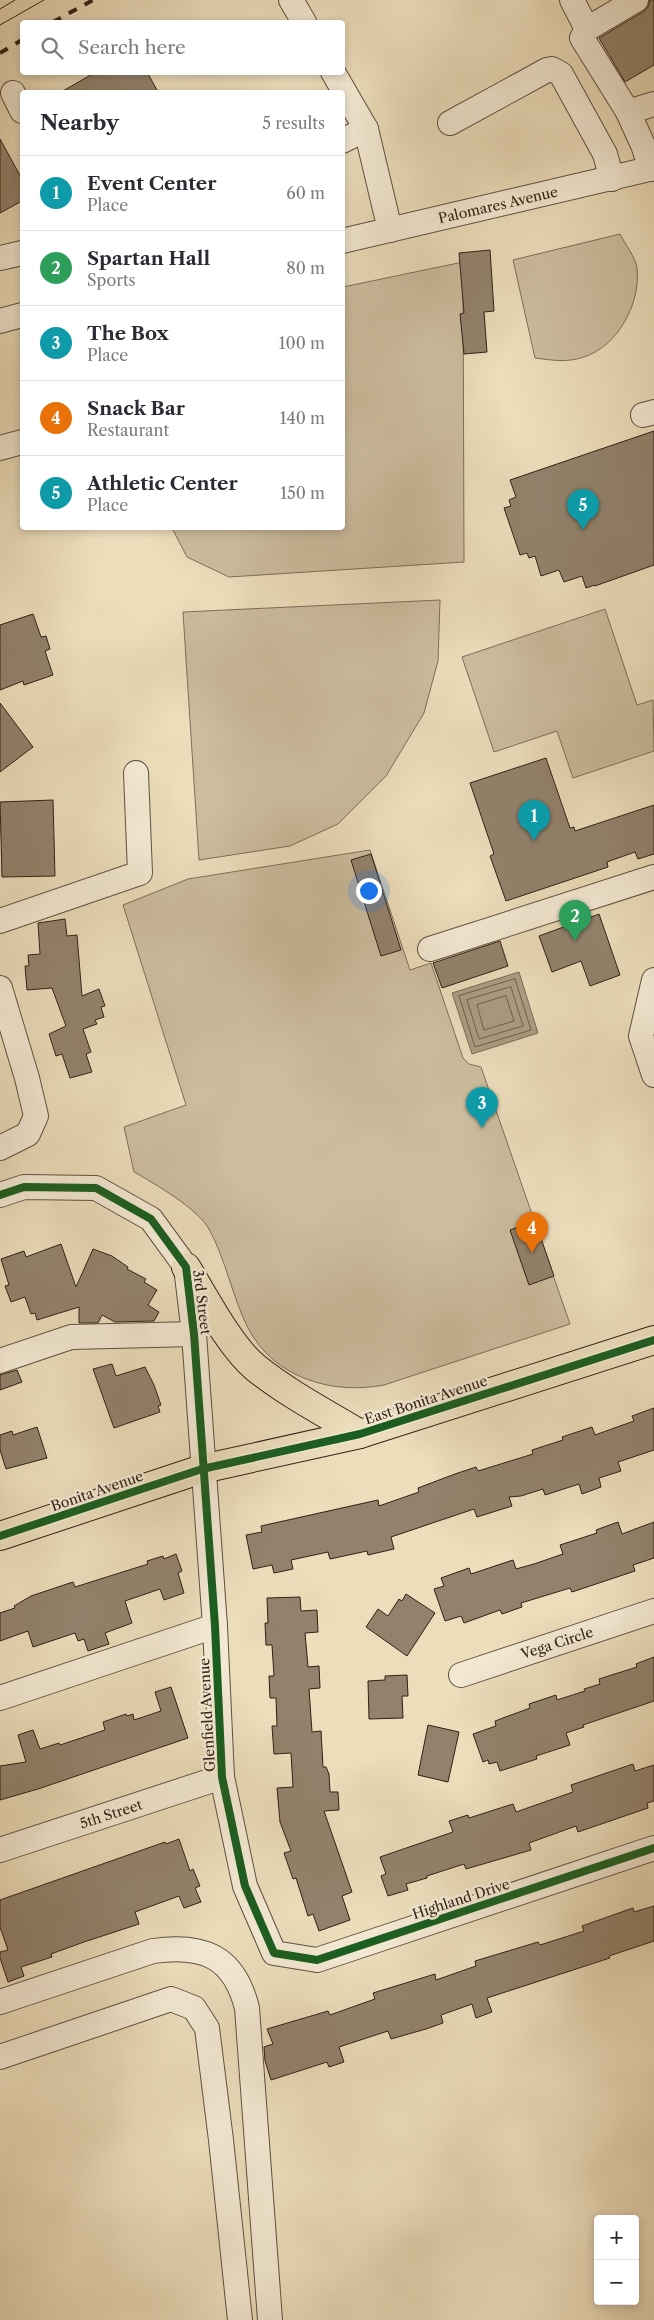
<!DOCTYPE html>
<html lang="en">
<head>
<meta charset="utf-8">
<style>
	:root { --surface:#fff; --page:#f2f2f3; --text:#2b2b33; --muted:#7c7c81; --line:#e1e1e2; --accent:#8f2418 }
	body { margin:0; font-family:"Libre Caslon Text",serif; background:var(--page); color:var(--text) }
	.controls { position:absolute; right:15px; bottom:15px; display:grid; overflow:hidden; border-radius:5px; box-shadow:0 2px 8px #0003 }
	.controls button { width:45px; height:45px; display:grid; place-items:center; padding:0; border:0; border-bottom:1px solid var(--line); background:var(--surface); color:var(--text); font:25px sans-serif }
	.you { position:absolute; left:368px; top:890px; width:18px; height:18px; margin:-12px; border:4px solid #fff; border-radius:50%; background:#1a73e8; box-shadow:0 0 0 8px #1a73e833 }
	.badge { display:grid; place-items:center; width:32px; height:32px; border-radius:50%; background:var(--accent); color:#fff; font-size:16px; font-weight:700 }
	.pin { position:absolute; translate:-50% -41px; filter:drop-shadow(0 1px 2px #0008) }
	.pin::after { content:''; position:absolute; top:26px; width:18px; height:15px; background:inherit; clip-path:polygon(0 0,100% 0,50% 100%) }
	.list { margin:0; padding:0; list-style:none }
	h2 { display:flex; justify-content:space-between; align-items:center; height:65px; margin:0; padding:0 20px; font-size:21px }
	h2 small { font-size:16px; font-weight:400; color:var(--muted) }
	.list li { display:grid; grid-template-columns:32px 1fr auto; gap:15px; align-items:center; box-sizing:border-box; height:75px; padding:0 20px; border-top:1px solid var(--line) }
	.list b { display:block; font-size:19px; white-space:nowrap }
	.list p { margin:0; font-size:16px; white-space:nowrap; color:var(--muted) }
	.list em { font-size:16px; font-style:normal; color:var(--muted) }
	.icon { flex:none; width:28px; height:28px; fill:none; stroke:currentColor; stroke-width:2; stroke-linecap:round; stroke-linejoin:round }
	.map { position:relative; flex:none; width:654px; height:2320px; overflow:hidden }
	.search { position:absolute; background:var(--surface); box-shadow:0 2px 8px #0003; left:20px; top:20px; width:325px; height:55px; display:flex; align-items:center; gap:12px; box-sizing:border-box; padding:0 18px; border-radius:5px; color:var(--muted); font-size:19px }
	.panel { position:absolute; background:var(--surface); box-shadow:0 2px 8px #0003; left:20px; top:90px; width:325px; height:440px; border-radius:5px }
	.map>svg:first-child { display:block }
</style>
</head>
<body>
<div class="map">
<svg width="654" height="2320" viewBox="0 0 654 2320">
	<rect width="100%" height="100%" fill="#ecddbb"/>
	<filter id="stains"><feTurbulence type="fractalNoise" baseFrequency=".004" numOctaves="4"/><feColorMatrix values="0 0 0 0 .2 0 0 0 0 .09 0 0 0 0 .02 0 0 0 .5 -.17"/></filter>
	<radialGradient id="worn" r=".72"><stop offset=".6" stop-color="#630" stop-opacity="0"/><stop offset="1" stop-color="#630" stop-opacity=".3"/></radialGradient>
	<g fill="#ccbd9f" stroke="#7e6e5a">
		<path d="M620 234C625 244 636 258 637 268 641 303 618 346 584 357 567 363 551 360 535 358L513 260Z"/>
		<polygon points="463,262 464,562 229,577 187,557 172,528 342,528 343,287"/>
		<polygon points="440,600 438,661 424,713 386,776 338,824 290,846 199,860 183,612"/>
		<polygon points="605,609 637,705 653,700 654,751 573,778 557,731 494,752 462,657"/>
		<path d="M370 850 410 970 431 963 463 1058 469 1064 481 1067 570 1324 384 1385C332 1395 274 1378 248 1328 232 1296 226 1260 209 1229 197 1208 155 1184 134 1172L124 1127 186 1105 123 905 188 879Z"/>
	</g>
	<polygon fill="#ac9d83" stroke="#7b6b57" points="519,972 538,1033 472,1054 452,993"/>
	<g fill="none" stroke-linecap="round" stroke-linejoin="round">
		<g stroke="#6e5e4c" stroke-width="1">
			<polygon points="515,979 531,1030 475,1047 459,996"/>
			<polygon points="511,987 523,1026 479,1039 467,1000"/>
			<polygon points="506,996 514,1021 484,1030 477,1005"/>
		</g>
	</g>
	<g fill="#92826c" stroke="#312016">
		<polygon points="650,0 654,0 654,65 625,82 599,38 643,12 648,7"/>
		<polygon points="96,72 147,72 158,92 61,92"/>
		<polygon points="0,139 22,179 22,201 0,213"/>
		<polygon points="490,250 494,311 484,312 487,352 464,354 460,314 464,313 459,253"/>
		<polygon points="654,431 654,565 595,586 595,585 586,588 582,576 564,582 559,570 541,576 535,556 529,558 527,553 520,555 504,508 511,506 509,500 516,497 510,480"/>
		<polygon points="33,614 41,637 46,636 50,649 45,651 53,675 24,685 23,681 0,690 0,625"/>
		<polygon points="0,703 33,747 0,772"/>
		<polygon points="546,758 570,828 574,827 575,831 654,805 654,854 638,859 635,852 607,862 608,867 506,901 490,856 494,854 470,783"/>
		<polygon points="53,800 55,876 2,877 0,802"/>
		<polygon points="371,854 401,950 381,956 351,860"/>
		<polygon points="599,914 620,975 590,986 581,961 552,972 539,936"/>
		<polygon points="65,919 67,936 77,935 82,996 99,989 105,1006 101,1007 104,1017 95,1020 97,1024 83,1029 91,1052 86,1054 92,1072 70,1078 62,1054 56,1056 49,1034 66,1026 52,988 27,990 25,966 29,966 28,955 40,954 38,923"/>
		<polygon points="500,941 508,966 442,988 433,963"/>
		<polygon points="535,1221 554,1276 529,1285 510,1230"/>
		<polygon points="61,1244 76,1287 93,1249 112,1256 128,1267 127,1269 146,1279 144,1282 157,1290 148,1305 159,1312 154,1321 115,1322 102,1315 98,1323 79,1323 79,1307 37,1320 35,1313 31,1314 25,1297 11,1302 5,1286 9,1285 1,1259 24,1251 26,1257"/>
		<polygon points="112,1364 116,1376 145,1367 154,1385 161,1405 158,1406 160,1412 114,1428 93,1369"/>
		<polygon points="17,1370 22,1382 0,1390 0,1375"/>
		<polygon points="654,1408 654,1450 618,1462 621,1471 599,1478 601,1487 582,1494 579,1484 545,1495 543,1489 521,1496 509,1497 512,1506 477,1517 474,1509 391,1537 394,1549 368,1555 367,1551 330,1559 328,1552 291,1560 293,1569 274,1573 272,1565 253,1569 246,1535 262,1532 261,1526 378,1500 379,1506 419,1492 418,1488 455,1474 476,1467 478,1471 533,1454 532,1450 563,1440 562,1437 592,1427 595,1435 634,1421 632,1416"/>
		<polygon points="37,1427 47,1458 6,1469 0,1450 0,1435 12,1431 13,1435"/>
		<polygon points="618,1522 622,1534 654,1522 654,1558 633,1565 635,1571 572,1592 570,1588 521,1603 522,1607 502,1614 500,1610 464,1623 461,1616 445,1621 434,1589 444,1586 441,1578 469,1568 471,1574 513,1560 516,1569 534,1564 563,1554 560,1545 597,1533 596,1530"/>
		<polygon points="176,1554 182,1571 178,1573 184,1593 164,1600 160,1589 125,1601 132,1623 105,1633 109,1644 88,1651 84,1639 78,1641 75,1633 33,1647 28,1631 0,1641 0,1613 15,1608 14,1606 31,1596 73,1582 75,1587 148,1564 147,1561 163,1556 164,1559"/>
		<polygon points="406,1594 435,1613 407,1656 366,1627 378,1609 388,1616 399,1599 402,1601"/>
		<polygon points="300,1597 301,1611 317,1610 318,1632 305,1633 308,1667 319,1666 320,1688 309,1689 312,1732 321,1731 323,1767 326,1767 329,1774 330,1792 338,1792 339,1810 324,1811 352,1892 342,1896 350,1920 319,1931 313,1914 308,1916 296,1878 293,1879 284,1853 291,1851 280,1822 277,1788 293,1787 291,1753 274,1754 272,1726 277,1726 276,1698 270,1698 269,1676 274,1676 272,1645 266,1645 265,1623 268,1623 267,1598"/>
		<polygon points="654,1657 654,1701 583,1725 584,1727 566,1733 570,1745 536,1756 537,1759 500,1771 497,1762 489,1764 488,1760 483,1762 473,1734 496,1726 495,1721 530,1708 529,1704 556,1695 557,1700 585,1691 584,1689 600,1684 599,1679 637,1667 636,1664"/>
		<polygon points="407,1675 408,1696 402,1696 403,1718 369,1719 368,1681 385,1680 385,1676"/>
		<polygon points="171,1687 188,1738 38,1789 0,1800 0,1766 26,1762 18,1735 33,1730 40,1749 59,1743 60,1745 105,1730 103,1722 126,1714 127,1716 133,1714 134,1720 161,1711 155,1692"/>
		<polygon points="428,1725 459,1732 448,1782 418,1775"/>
		<polygon points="633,1764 635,1771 654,1765 654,1801 647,1803 648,1808 578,1832 576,1826 529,1843 531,1850 466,1869 464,1864 427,1876 427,1878 406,1884 408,1890 388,1896 381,1876 386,1874 380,1857 453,1832 449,1821 468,1815 469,1818 513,1804 516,1812 573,1792 571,1785"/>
		<polygon points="179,1839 190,1871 193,1869 200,1886 195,1888 201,1902 184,1908 179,1896 135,1912 139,1924 84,1942 51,1954 52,1957 21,1967 24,1976 8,1982 0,1958 0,1952 8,1950 0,1927 0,1900 165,1842 166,1844"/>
		<polygon points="654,1906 654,1941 609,1956 610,1958 487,1998 492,2012 476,2018 472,2004 441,2015 443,2023 426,2029 391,2039 388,2031 339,2047 344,2062 329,2067 327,2062 271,2080 265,2061 264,2047 273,2044 267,2029 328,2011 330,2015 375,1999 373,1993 435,1974 436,1980 476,1966 475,1961 538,1942 540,1945 584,1931 582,1926 613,1915 633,1908 634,1912"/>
	</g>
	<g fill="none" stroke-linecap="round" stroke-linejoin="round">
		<defs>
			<g id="minor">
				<polyline points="291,0 304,22"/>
				<polyline points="572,0 587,29 636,0"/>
				<polyline points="587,29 582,38 628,112 654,104"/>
				<polyline points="333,72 366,129 390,230"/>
				<polyline points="13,93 22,111"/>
				<polyline points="628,112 643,145 651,169"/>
				<polyline points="450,123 547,70 552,69 561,74 605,154 612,179"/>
				<polyline points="342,141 366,129"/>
				<polyline points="342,241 654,168"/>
				<polyline points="0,258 22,253"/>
				<polyline points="0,321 22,315"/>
				<polyline points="643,415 654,412"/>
				<polyline points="0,448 22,442"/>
				<polyline points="0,921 140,873 136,773"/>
				<polyline points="430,949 654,877"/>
				<polyline points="654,980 641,1036 654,1075"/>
				<polyline points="0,988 27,1078 36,1116 28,1134 0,1148"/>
				<polyline points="0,1195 24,1187 96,1188 151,1219 186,1267 194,1334 215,1626 222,1777 245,1886 274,1953 317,1960 654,1848"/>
				<polyline points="0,1361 71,1337 194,1334"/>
				<polyline points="461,1675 654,1611"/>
				<polyline points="0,1698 215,1626"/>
				<polyline points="0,1850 222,1777"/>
				<path d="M0 2002 153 1951C203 1944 234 1956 247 2008L270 2320"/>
				<polyline points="0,2057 171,1999 194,2008 207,2028 221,2140 240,2320"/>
			</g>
			<g id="major">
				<path d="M186 1267C204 1296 230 1347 256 1368 287 1393 325 1413 360 1434"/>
				<polyline points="0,1536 202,1469 360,1434 654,1340"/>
			</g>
		</defs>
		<use href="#minor" stroke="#604f3f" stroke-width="26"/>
		<use href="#major" stroke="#312016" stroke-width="30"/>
		<use href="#minor" stroke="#f3e9d3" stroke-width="24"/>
		<use href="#major" stroke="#ecddbb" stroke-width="28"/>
		<g stroke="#312016" stroke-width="1">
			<polyline points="0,9 15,0"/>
			<polyline points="0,25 44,0"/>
		</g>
		<g stroke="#312016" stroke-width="4" stroke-dasharray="9 9" stroke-linecap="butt">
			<polyline points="53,22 93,0"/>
			<polyline points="0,53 22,40"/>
		</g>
		<defs>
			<g id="cycleway">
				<polyline points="0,1195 24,1187 96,1188 151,1219 186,1267 194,1334 215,1626 222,1777 245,1886 274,1953 317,1960 654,1848"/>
				<polyline points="0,1536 202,1469 360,1434 654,1340"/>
			</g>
		</defs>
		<use href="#cycleway" stroke="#f3e9d3" stroke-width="11"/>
		<use href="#cycleway" stroke="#1b5e20" stroke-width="8"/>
	</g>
	<g text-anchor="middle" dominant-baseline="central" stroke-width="5" stroke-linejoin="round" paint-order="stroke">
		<g font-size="14" fill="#312016" stroke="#f3e9d3">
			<text transform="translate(498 205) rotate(-13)">Palomares Avenue</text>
			<text transform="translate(202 1302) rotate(83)">3rd Street</text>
			<text transform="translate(426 1400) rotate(-18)">East Bonita Avenue</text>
			<text transform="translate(97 1491) rotate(-19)">Bonita Avenue</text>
			<text transform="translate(557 1643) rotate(-18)">Vega Circle</text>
			<text transform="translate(207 1715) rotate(-93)">Glenfield Avenue</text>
			<text transform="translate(111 1814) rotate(-18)">5th Street</text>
			<text transform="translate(461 1899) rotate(-18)">Highland Drive</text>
		</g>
	</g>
	<rect width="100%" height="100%" filter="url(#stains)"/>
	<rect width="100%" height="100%" fill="url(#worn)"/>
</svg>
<div class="controls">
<button>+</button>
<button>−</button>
</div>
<div class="you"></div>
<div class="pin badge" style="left:534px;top:841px;background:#0f9aa8">1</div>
<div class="pin badge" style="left:575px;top:941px;background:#2e9e5b">2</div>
<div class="pin badge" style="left:482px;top:1128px;background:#0f9aa8">3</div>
<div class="pin badge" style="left:532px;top:1253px;background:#e8710a">4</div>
<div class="pin badge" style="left:583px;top:530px;background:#0f9aa8">5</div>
<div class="search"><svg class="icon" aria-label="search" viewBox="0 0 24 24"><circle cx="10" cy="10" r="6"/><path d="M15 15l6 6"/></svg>Search here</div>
<section class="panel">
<h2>Nearby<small>5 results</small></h2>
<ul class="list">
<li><span class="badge" style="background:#0f9aa8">1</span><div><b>Event Center</b><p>Place</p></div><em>60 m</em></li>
<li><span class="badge" style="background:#2e9e5b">2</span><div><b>Spartan Hall</b><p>Sports</p></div><em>80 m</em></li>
<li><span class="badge" style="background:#0f9aa8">3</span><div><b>The Box</b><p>Place</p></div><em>100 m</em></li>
<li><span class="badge" style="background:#e8710a">4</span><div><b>Snack Bar</b><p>Restaurant</p></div><em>140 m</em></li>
<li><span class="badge" style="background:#0f9aa8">5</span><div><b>Athletic Center</b><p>Place</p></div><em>150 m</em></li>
</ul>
</section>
</div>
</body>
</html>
